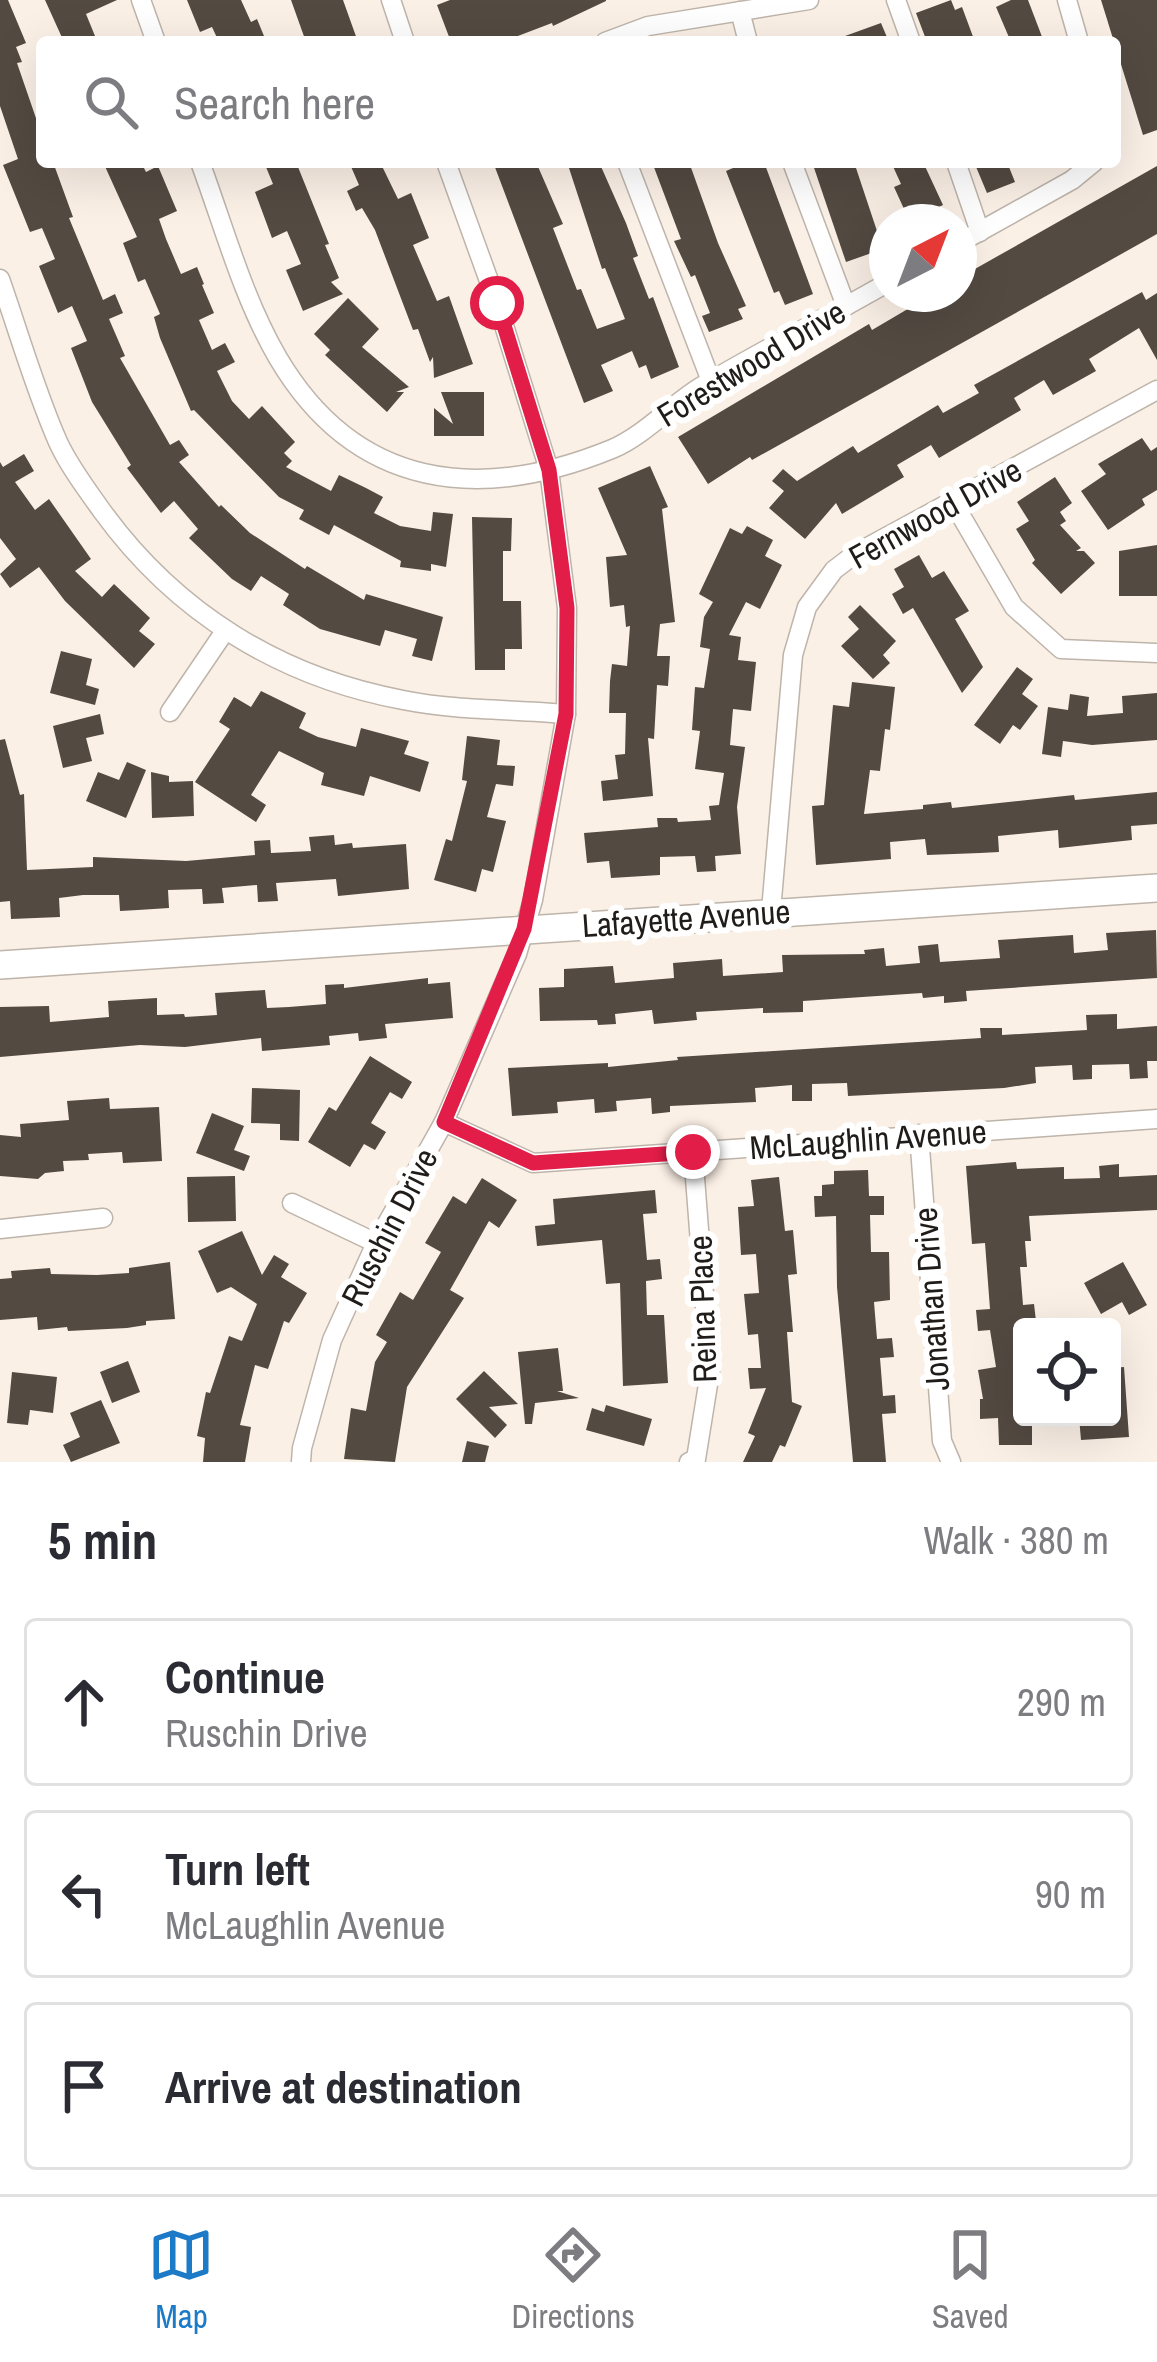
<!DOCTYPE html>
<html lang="en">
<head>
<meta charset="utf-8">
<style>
	:root { --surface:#fff; --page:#f2f2f3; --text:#2b2b33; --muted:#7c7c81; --line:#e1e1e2; --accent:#1c7ac7 }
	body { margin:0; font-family:"Archivo Narrow",sans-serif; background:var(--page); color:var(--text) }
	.controls { position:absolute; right:36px; bottom:36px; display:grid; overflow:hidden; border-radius:12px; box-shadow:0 12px 48px #0002 }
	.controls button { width:108px; height:108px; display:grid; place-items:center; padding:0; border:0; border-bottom:3px solid var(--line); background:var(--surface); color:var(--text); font:60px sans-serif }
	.compass { position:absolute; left:869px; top:204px; width:108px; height:108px; border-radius:50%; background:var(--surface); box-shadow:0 12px 48px #0002; rotate:42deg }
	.stop { position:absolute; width:36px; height:36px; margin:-27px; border:9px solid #e11d48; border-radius:50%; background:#fff }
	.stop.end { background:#e11d48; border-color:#fff; box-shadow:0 3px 12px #0008 }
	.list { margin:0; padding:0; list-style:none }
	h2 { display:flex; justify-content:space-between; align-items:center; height:156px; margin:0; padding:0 48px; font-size:51px }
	h2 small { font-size:39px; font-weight:400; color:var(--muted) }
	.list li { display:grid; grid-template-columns:78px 1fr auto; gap:36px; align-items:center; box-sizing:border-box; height:168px; margin:0 24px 24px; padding:0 24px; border:3px solid var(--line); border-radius:12px }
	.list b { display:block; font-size:45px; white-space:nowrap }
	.list p { margin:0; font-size:39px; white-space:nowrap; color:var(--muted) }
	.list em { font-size:39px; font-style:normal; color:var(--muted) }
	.icon { flex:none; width:66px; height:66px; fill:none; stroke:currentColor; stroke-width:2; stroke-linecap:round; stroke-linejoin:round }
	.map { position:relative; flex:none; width:1157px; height:1462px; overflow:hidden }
	.search { position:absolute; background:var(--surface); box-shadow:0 12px 48px #0002; left:36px; right:36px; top:36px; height:132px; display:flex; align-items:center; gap:30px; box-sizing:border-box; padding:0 42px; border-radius:12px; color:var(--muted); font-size:45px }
	.sheet { height:732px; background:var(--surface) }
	nav { display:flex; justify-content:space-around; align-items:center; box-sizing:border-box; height:168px; border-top:3px solid var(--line); background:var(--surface); font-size:33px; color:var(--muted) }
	nav a { display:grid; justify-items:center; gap:6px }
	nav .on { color:var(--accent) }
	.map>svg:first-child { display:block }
</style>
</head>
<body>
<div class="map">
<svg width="1157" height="1462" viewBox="0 0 1157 1462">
	<rect width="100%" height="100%" fill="#fbf0e6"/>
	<g fill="#534a42">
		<polygon points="0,0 8,0 26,43 16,47 22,62 17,63 38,124 42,122 42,162 53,162 73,217 69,218 103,300 115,294 123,313 109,319 125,356 120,358 170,445 179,440 189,455 179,462 219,507 221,505 250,533 305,569 307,566 364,600 366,594 443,617 432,661 412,656 417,639 385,630 380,646 320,629 283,605 289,594 261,576 251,591 232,579 189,538 198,529 174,501 161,513 127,468 131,465 92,402 71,348 87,341 72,306 58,313 39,266 55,259 42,228 30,232 3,165 18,159 0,106"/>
		<polygon points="45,0 117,0 86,14 95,36 82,42 64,42"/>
		<polygon points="187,0 241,0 251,22 257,19 264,36 249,42 219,42 212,27 200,32"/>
		<polygon points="291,0 343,0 358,42 306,42"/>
		<polygon points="450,0 606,0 606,1 553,26 552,23 502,42 451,42 437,5"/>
		<polygon points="951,0 955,10 962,7 975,42 927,42 916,13"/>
		<polygon points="1011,0 1028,0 1044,42 1011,42 996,7"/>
		<polygon points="1101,0 1157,0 1157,130 1143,135"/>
		<polygon points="881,23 889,42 834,42 834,40"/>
		<polygon points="103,162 141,162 146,172 158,166 177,211 159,219 166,239 181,274 197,267 204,284 202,285 214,313 199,320 212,350 225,343 235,362 217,371 232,401 249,419 262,406 295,442 284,453 292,461 286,467 331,491 339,475 366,488 383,497 374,513 400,526 431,531 433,512 453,514 446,567 431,564 431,571 400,567 401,561 334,525 329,535 299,519 304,510 279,497 194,410 191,411 160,338 154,317 160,314 145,279 138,282 123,243 137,237"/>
		<polygon points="279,162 296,162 329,244 325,245 339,278 331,282 343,294 303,311 286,270 301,264 287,231 272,238 255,192 273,184 266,167"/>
		<polygon points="349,162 380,162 398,199 411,193 429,238 413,245 437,301 449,296 473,364 434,378 433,357 430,362 418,329 413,330 375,230 362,208 356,211 347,191 359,185"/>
		<polygon points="493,162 536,162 563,224 553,228 577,290 581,289 597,329 625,319 605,268 602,269 567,162 599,162 626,223 638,256 633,258 649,299 653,297 679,367 651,379 646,365 639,368 632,351 601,365 613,391 584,403"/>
		<polygon points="652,162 689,162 718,243 746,306 738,309 743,319 709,332 702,316 710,313 695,275 691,277 674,241 681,239"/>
		<polygon points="731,162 764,162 813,294 785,305 779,291 774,293 726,171 733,168"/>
		<polygon points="812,162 854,162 883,249 846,262"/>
		<polygon points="891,162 923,162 943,205 915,218 910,206 904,209 894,187 901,184"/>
		<polygon points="974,162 1007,162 1015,182 987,193"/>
		<polygon points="1157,166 1157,234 1100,266 752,460 750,457 708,484 678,437 869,324 872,330 918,303 915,299 924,294 959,294 959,278"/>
		<polygon points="1142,292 1146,300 1157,293 1157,360 1139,328 1089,359 1096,371 1053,395 1044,380 1014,398 1021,410 939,458 931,445 897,465 904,477 842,514 836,503 805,539 769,508 784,491 772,481 783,469 797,481 853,446 858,453 938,405 943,413 979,393 974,385"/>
		<polygon points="348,298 379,329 362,347 409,387 396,392 404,392 387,412 325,355 330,350 314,334"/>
		<polygon points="441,392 484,392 484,436 434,436 434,408 453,424"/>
		<polygon points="1142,438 1151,451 1157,447 1157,490 1142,499 1145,505 1108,530 1081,491 1106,474 1098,464"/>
		<polygon points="24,454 34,471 15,482 35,510 49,499 91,559 75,571 102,597 114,584 150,618 139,631 155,644 134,668 65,601 39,567 10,588 0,574 16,559 0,538 0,462 3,467"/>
		<polygon points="650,466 668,507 662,509 675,622 660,624 657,656 670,656 668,686 657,685 654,739 648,738 653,796 603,801 601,781 618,779 615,755 625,754 626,713 609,713 610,681 612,664 627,666 630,626 626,627 624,605 610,607 606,557 627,555 598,488"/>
		<polygon points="1055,477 1072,503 1060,512 1066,521 1060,525 1081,548 1076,551 1084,551 1095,563 1061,594 1032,563 1035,560 1016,529 1029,521 1017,502"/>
		<polygon points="472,517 512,518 511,551 503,551 503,601 521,601 522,649 505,649 505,670 475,670"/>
		<polygon points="747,526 773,540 765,556 782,565 760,609 746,602 729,635 741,637 738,660 756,662 751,711 733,709 730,745 745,747 737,807 741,854 715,856 716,871 697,872 695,856 660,857 660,875 611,878 609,861 587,863 584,833 658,827 657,818 677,818 678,822 711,820 709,806 719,805 724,773 695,769 700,731 692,730 695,687 704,688 710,649 700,647 704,617 713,602 699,594 730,528 742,534"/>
		<polygon points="1157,545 1157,596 1119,596 1119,551"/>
		<polygon points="919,555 932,578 944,571 969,611 955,619 983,667 962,693 913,608 903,614 892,594 904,587 894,569"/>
		<polygon points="860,605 896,641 883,655 890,663 873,679 841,646 859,629 848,617"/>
		<polygon points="61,651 92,659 86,685 99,689 95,705 50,693"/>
		<polygon points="1017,667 1033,679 1022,694 1038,706 1020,730 1013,725 1000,744 974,725"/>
		<polygon points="852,682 895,687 890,730 885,729 880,771 870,770 864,814 923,809 923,805 951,802 952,808 1074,795 1075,800 1157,792 1157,824 1131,826 1132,840 1059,848 1058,830 998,836 999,852 980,853 927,855 925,839 890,842 891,859 816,865 812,806 824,805 833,705 849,707"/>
		<polygon points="261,691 306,713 299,728 318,737 356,747 361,728 409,741 404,754 429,762 420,792 370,776 364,796 321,785 324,773 279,751 251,795 266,805 256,822 195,782 230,729 219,722 234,697 251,707"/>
		<polygon points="1157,693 1157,740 1092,745 1063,741 1061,757 1042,754 1048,707 1068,710 1070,694 1089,697 1087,716 1123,713 1122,696"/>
		<polygon points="100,714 104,734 86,738 92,761 63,768 53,726"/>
		<polygon points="467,736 500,740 497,765 515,766 513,786 496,784 487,817 506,821 493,872 482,869 476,892 434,880 446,839 452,841 467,781 462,780"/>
		<polygon points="5,739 20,795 24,794 27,870 93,867 93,857 186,861 255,855 254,841 270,840 271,853 311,851 309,837 334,835 335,845 352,843 353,848 406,844 409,889 338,896 336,879 276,883 278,901 258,902 257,885 222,888 224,903 203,904 202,889 168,890 169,908 138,910 120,911 119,895 83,895 59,898 60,917 11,919 10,901 0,902 0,740"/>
		<polygon points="127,762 146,770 126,818 86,801 98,772 119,780"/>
		<polygon points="151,772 169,776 169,782 193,781 194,816 152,818"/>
		<polygon points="1156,930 1157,978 966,991 967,1001 944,1003 944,996 923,998 922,993 803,1001 803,1012 763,1013 763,1008 696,1012 697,1020 654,1024 652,1010 615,1014 616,1024 598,1025 597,1020 540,1021 539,988 564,987 564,969 613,966 615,983 674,978 673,963 722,959 723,976 783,972 782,955 865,954 864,950 884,948 886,966 920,963 918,946 938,944 940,962 1000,958 998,940 1073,935 1074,953 1108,950 1106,933"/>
		<polygon points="428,978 428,984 450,982 453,1018 385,1024 387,1038 359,1041 358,1033 329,1036 330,1045 262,1051 261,1038 185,1047 140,1045 0,1057 0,1007 49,1006 50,1022 109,1017 108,1001 157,998 157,1015 184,1014 185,1017 217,1015 215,993 265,990 267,1008 289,1007 326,1004 325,985 344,984 344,988"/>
		<polygon points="1117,1014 1117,1029 1157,1026 1157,1061 1147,1061 1148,1078 1130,1079 1129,1064 1092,1065 1092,1079 1073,1080 1072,1065 1035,1067 1036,1083 1004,1088 848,1096 847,1083 812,1084 812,1101 792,1101 792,1085 755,1088 756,1102 670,1106 670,1112 652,1114 651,1098 616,1101 617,1111 595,1113 594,1099 557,1102 558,1113 512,1116 508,1068 608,1063 608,1067 678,1060 677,1057 981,1038 980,1028 1002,1028 1002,1035 1087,1030 1086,1015"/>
		<polygon points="370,1056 412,1082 402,1099 390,1092 371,1123 386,1132 375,1150 364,1144 350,1167 308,1142 329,1107 336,1111"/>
		<polygon points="252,1088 300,1090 299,1141 280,1140 280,1124 251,1123"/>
		<polygon points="109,1098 110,1109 159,1107 162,1161 123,1163 122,1152 88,1154 89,1160 63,1161 64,1171 45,1173 38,1179 0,1176 0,1135 21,1137 20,1124 69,1120 67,1101"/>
		<polygon points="212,1113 244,1126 234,1150 250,1156 244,1171 196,1153"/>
		<polygon points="1016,1162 1017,1169 1064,1167 1064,1179 1100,1178 1099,1166 1119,1164 1119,1177 1157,1175 1157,1210 1029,1216 1031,1241 1025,1241 1027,1267 1020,1267 1023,1305 1034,1304 1036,1321 1022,1322 1022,1417 1032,1417 1032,1445 999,1445 998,1418 980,1419 980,1399 983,1399 978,1370 996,1367 990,1330 978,1331 976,1310 990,1309 985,1243 972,1244 966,1166"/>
		<polygon points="868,1170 869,1196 884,1196 884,1215 870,1215 871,1252 889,1252 890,1300 874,1302 877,1339 892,1338 894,1357 880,1358 883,1396 895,1395 896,1413 882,1414 886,1462 853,1462 837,1287 836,1216 815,1217 814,1196 822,1196 822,1185 834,1184 834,1171"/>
		<polygon points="235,1176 236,1221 188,1222 187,1177"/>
		<polygon points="779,1177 785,1231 793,1230 797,1274 788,1275 793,1332 787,1332 792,1402 802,1406 785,1447 780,1445 772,1462 743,1462 755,1436 748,1433 766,1388 750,1389 748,1368 761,1368 758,1334 748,1335 744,1294 759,1293 756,1254 741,1255 738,1207 754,1206 751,1180"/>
		<polygon points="482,1178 517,1200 499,1228 489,1221 450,1290 464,1298 407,1387 395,1462 344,1459 351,1408 366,1411 375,1362 387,1342 376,1335 400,1292 413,1300 441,1252 425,1243 453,1196 466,1204"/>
		<polygon points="655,1190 657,1213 643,1214 647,1260 660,1259 662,1279 646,1281 647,1315 664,1315 668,1383 623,1386 620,1283 606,1284 602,1240 537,1246 535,1226 555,1224 553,1199"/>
		<polygon points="242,1231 262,1275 274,1255 289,1264 281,1277 307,1293 289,1323 284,1321 268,1369 255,1365 240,1425 251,1427 245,1462 203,1462 205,1438 197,1436 206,1392 210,1393 229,1336 242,1341 257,1304 231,1287 217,1293 198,1251"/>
		<polygon points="170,1262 175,1319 146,1321 146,1325 127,1328 68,1331 67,1327 38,1330 37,1317 0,1320 0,1279 12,1278 11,1271 50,1268 51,1274 97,1275 129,1273 129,1268"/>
		<polygon points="1123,1262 1147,1305 1129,1315 1122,1302 1101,1314 1084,1283"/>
		<polygon points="558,1348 563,1391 557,1391 579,1398 535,1403 532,1424 525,1424 518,1352"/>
		<polygon points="128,1361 140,1392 112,1403 100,1372"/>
		<polygon points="1124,1367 1129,1437 1081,1440 1079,1417 1112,1417 1112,1368"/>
		<polygon points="484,1371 518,1404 489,1407 507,1425 495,1438 456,1399"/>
		<polygon points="12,1372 57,1377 53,1413 30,1410 28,1425 7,1423"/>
		<polygon points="101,1400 120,1443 71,1462 63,1445 80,1437 70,1413"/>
		<polygon points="606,1405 652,1419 644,1446 586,1430 592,1408 604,1412"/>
		<polygon points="467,1441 489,1446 485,1462 462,1462"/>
	</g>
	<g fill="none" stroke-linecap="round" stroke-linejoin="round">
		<defs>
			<g id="street">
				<polyline points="141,0 156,42"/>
				<polyline points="391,0 405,42"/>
				<polyline points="896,0 911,42"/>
				<polyline points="1067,0 1079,42"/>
				<polyline points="740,11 748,42"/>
				<polyline points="605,42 648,26 809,0"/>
				<path d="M200 162C224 227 243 298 278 358 356 490 480 503 612 449 645 435 672 404 702 386 763 350 826 318 887 283"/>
				<polyline points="627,162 711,381"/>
				<polyline points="792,162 846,306"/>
				<polyline points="956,162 980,232"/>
				<polyline points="959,243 1072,180 1094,162"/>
				<path d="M0 279C19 333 35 390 58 442 69 466 87 490 102 511 176 613 280 677 403 700 458 711 511 709 566 714"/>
				<polyline points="953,502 1014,607 1061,649 1157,653"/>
				<polyline points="170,712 225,631"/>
				<polyline points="771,911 793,655 807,607 834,570 855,554 1157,390"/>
				<polyline points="444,1122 533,1163 1157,1119"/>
				<polyline points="919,1134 942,1441 951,1462"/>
				<polyline points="292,1203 376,1243"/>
				<polyline points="0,1229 103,1218"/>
				<polyline points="301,1462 302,1448 332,1340 376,1243 444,1122 517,954 533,900 566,714 567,608 549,470 497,303 446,162"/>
				<polyline points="689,1462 696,1459 710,1372 693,1152"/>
			</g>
			<polyline id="secondary" points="0,965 1157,888"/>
		</defs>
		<use href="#street" stroke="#beb4aa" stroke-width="21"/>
		<use href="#secondary" stroke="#beb4aa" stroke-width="30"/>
		<use href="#street" stroke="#fff" stroke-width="18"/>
		<use href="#secondary" stroke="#fff" stroke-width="27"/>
	</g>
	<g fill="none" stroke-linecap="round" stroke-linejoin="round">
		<polyline stroke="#e11d48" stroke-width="15" points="497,303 549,470 567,608 566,714 524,929 444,1122 533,1163 693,1152"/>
	</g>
	<g text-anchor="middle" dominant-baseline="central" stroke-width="12" stroke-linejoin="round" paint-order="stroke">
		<g font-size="33" fill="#201c19" stroke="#fff">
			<text transform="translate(751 363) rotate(-31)">Forestwood Drive</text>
			<text transform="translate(935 513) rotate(-29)">Fernwood Drive</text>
			<text transform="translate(686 918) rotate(-4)">Lafayette Avenue</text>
			<text transform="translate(868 1139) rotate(-4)">McLaughlin Avenue</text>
			<text transform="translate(389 1227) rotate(-63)">Ruschin Drive</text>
			<text transform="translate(931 1299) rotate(-94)">Jonathan Drive</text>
			<text transform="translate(702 1309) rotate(-92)">Reina Place</text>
		</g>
	</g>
</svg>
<div class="controls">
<button><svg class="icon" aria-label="locate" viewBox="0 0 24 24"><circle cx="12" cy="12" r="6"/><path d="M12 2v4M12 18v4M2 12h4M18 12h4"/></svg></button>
</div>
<svg class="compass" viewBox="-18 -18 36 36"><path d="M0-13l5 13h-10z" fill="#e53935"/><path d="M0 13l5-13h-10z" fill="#7c7c81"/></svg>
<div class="stop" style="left:497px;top:303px"></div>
<div class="stop end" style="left:693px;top:1152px"></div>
<div class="search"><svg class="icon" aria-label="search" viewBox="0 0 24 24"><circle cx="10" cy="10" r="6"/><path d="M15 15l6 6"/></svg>Search here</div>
</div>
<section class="sheet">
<h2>5 min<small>Walk · 380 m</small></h2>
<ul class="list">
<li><svg class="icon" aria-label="ahead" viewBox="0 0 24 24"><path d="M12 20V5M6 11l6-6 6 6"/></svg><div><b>Continue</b><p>Ruschin Drive</p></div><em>290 m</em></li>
<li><svg class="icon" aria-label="left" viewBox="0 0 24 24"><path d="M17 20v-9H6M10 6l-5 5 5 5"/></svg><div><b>Turn left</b><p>McLaughlin Avenue</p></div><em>90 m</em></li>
<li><svg class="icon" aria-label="arrive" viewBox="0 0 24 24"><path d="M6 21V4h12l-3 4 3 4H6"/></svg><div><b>Arrive at destination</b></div></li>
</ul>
</section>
<nav>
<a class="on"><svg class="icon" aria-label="map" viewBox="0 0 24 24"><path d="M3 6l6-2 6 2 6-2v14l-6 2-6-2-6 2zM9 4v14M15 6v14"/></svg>Map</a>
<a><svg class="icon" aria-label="directions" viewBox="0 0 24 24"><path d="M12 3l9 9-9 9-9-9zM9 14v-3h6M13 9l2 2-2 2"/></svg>Directions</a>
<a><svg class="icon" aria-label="saved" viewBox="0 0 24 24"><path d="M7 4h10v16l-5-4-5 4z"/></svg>Saved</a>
</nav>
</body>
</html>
